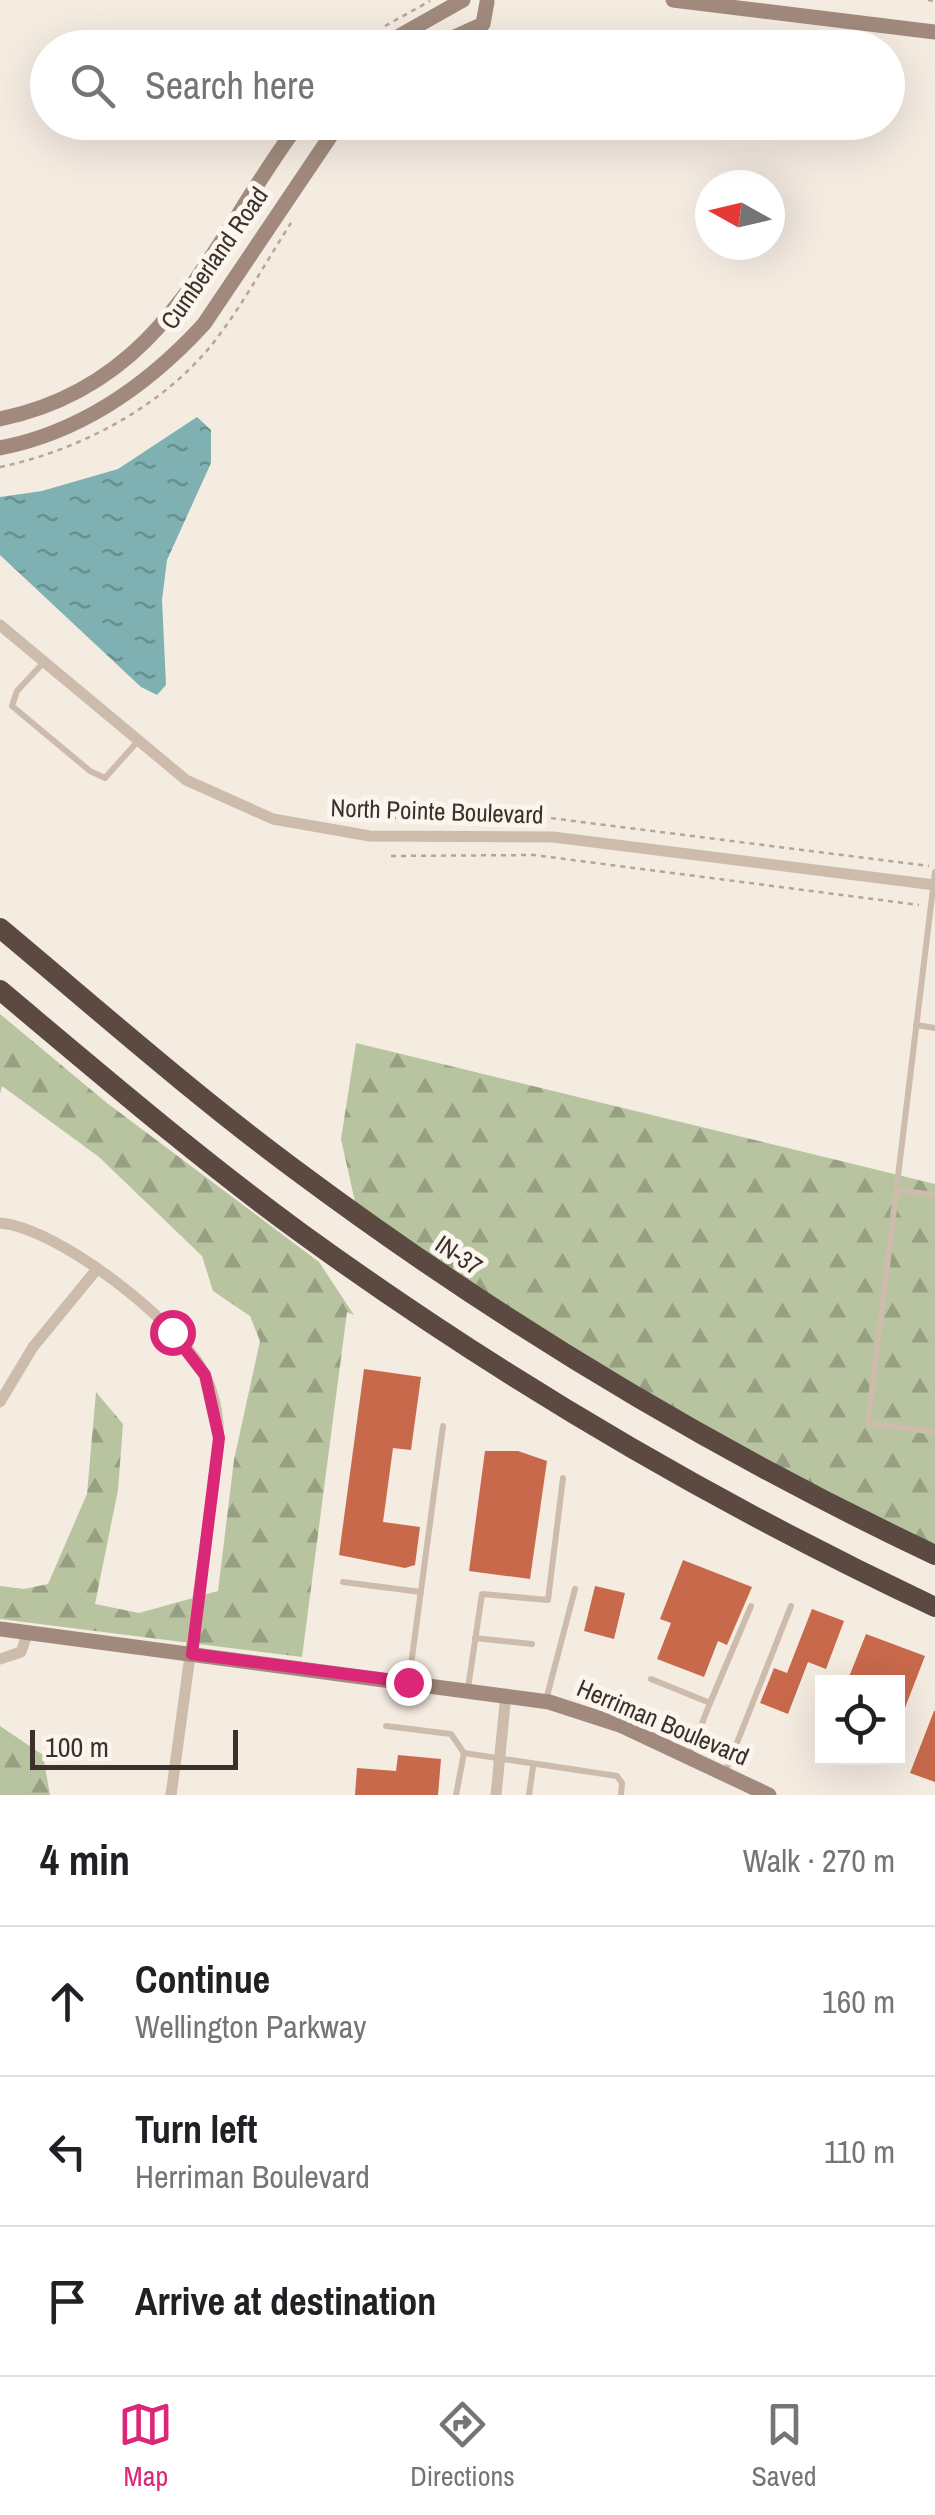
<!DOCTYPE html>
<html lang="en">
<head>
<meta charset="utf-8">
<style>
	:root { --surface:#fff; --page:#f2f2f2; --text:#202124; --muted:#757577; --line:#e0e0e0; --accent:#db2777 }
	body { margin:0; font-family:"Archivo Narrow",sans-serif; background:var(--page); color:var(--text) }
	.controls { position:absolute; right:30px; bottom:30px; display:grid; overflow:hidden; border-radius:0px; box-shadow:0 10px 40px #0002 }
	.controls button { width:90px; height:90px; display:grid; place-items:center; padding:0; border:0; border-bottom:2px solid var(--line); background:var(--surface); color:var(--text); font:50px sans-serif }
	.compass { position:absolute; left:695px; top:170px; width:90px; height:90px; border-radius:50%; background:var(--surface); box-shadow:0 10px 40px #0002; rotate:278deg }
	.scale { position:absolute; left:30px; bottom:25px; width:208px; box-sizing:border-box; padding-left:10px; border:5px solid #3b302b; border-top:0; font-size:28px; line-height:35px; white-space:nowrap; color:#3b302b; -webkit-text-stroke:8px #fbf5ee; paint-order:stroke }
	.stop { position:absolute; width:30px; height:30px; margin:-22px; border:8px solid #db2777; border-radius:50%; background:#fff }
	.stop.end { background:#db2777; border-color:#fff; box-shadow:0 2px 10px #0008 }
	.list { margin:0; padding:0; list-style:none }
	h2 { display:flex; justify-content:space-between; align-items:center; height:130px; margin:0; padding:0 40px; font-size:42px }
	h2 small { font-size:32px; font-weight:400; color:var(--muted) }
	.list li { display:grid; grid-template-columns:65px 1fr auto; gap:30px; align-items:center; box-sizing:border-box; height:150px; padding:0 40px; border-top:2px solid var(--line) }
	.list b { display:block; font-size:38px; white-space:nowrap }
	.list p { margin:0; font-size:32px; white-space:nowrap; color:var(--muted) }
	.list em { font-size:32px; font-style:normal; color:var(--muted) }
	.icon { flex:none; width:55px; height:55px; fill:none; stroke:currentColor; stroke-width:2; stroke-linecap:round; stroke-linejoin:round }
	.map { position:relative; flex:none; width:935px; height:1795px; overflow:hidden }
	.search { position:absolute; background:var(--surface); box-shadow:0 10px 40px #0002; left:30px; right:30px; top:30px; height:110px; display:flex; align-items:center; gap:25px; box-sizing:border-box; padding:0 35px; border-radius:55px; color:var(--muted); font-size:38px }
	.sheet { height:580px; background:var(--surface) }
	nav { display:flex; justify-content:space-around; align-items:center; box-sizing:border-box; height:140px; border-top:2px solid var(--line); background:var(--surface); font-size:28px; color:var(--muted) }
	nav a { display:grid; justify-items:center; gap:5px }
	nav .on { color:var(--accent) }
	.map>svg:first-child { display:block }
</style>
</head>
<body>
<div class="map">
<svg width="935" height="1795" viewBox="0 0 935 1795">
	<defs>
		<pattern id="forest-firs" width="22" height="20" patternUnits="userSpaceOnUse" patternTransform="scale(2.5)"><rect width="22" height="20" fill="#b8c4a0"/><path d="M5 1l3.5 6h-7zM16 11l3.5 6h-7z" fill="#97a083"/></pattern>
		<pattern id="water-ripples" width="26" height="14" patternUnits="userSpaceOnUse" patternTransform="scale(2.5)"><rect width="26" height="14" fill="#7fb0b2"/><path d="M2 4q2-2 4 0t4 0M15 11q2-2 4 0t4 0" fill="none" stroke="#699091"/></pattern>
	</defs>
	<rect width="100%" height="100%" fill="#f4ebe1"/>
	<g fill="url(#forest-firs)">
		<polygon points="0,1014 107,1103 319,1262 354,1315 347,1312 302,1657 0,1619 0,1586 24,1589 48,1584 87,1494 96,1392 123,1424 118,1490 95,1604 139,1613 218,1591 234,1460 260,1341 250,1316 213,1291 202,1256 99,1157 2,1086 0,1094"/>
		<polygon points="356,1043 935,1184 935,1547 707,1437 358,1215 341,1139"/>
		<polygon points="0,1726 43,1755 50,1795 0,1795"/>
	</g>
	<polygon fill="url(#water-ripples)" points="197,417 211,430 211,463 167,560 162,600 166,685 157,695 141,687 0,555 0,497 42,491 118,469"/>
	<g fill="#c8694b">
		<polygon points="364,1369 421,1377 411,1450 393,1448 383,1522 420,1527 415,1565 405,1568 339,1555"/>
		<polygon points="485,1451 518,1451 547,1461 530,1579 469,1571"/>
		<polygon points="683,1560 752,1587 727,1645 718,1641 704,1677 657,1659 671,1623 660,1619"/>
		<polygon points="595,1586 625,1593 614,1639 584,1631"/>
		<polygon points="812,1609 844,1621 826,1669 808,1662 788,1714 760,1703 774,1668 787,1673"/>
		<polygon points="866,1634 925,1656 898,1726 898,1682 847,1682"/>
		<polygon points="934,1711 935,1711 935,1782 910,1773"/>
		<polygon points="398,1755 441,1759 438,1795 355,1795 357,1768 396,1771"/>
	</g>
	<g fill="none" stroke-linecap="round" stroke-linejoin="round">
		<g stroke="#b9a596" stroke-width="2.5" stroke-dasharray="5 5" stroke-linecap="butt">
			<polyline points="928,0 935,1"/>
			<polyline points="385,26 430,1"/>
			<polyline points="356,48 366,40"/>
			<polyline points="472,48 514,33"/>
			<polyline points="351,134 362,122"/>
			<path d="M0 467C82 450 170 403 220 334 246 299 267 260 291 223"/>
			<polyline points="391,818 550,818 929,866"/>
			<polyline points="391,856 534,855 919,905"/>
		</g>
		<g stroke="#cdbbac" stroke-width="6">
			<polyline points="44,662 17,691 12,706 90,771 105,778 138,741"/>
			<polyline points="935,872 868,1423 935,1432"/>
			<polyline points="916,1025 935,1028"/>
			<polyline points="897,1190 935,1195"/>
			<polyline points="343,1582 421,1592"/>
			<polyline points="475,1638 532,1644"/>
			<polyline points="651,1679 710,1703 689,1756"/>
			<polyline points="409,1680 443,1426"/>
			<polyline points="468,1688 482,1594 548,1600 563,1478"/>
			<polyline points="546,1700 575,1589"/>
			<polyline points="710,1703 751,1606"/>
			<polyline points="386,1726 451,1734 464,1753 617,1776 622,1783 621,1795"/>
			<polyline points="725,1773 791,1606"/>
			<polyline points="456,1795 464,1753"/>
			<polyline points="529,1795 533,1767"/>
		</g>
		<g stroke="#cdbbac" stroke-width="11">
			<polyline points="0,625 186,780 273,819 370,836 553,837 935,885"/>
			<path d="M0 1223C58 1228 174 1319 202 1369 216 1394 220 1423 218 1451L171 1795"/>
			<polyline points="0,1402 33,1347 97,1269"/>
			<polyline points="0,1659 21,1652 28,1632"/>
			<polyline points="496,1795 506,1694"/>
		</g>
		<g stroke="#a18a7d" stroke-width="15">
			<polyline points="673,0 935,32"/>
			<polyline points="378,48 463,0"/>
			<polyline points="430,48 483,24 487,2"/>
			<path d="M0 419C168 384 209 243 300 122"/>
			<path d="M0 448C82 432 149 384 204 324L340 122"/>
			<polyline points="0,1629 549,1702 620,1725 769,1795"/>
		</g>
		<g stroke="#5c4a42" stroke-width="20">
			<path d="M0 928C97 1009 192 1093 293 1168 494 1318 709 1448 935 1555"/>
			<path d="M0 990C99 1073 197 1157 301 1233 501 1378 712 1502 935 1607"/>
		</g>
	</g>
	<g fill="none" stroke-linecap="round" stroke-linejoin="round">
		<polyline stroke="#db2777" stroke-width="12" points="172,1332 205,1375 219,1438 192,1654 408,1682"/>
	</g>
	<g text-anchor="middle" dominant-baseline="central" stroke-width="10" stroke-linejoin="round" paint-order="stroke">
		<g font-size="25" fill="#3b302b" stroke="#fbf5ee">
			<text transform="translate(214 258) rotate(-55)">Cumberland Road</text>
			<text transform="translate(437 811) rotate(2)">North Pointe Boulevard</text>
			<text transform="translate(459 1255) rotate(34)">IN-37</text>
			<text transform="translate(663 1722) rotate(23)">Herriman Boulevard</text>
		</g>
	</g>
</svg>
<div class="controls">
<button><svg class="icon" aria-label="locate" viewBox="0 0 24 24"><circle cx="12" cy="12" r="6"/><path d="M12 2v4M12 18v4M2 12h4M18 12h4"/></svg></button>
</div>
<svg class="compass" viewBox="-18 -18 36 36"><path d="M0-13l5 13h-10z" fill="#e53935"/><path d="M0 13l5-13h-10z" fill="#757577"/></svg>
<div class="scale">100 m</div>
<div class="stop" style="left:172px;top:1332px"></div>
<div class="stop end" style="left:408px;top:1682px"></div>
<div class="search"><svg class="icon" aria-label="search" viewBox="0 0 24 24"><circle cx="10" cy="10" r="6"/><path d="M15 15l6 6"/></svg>Search here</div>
</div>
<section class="sheet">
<h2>4 min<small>Walk · 270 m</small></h2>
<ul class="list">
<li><svg class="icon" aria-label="ahead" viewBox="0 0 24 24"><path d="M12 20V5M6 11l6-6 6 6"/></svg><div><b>Continue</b><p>Wellington Parkway</p></div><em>160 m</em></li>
<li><svg class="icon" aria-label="left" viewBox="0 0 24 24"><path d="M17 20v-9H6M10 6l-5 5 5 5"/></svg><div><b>Turn left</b><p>Herriman Boulevard</p></div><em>110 m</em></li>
<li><svg class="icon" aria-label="arrive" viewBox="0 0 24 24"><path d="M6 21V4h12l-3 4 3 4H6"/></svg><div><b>Arrive at destination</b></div></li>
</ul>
</section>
<nav>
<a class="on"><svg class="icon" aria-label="map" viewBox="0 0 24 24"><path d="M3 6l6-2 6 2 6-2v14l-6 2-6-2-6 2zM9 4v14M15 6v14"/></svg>Map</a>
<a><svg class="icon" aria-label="directions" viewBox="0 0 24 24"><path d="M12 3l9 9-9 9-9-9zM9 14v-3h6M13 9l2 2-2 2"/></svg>Directions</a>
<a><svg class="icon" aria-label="saved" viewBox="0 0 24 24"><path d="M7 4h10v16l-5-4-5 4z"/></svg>Saved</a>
</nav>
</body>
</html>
